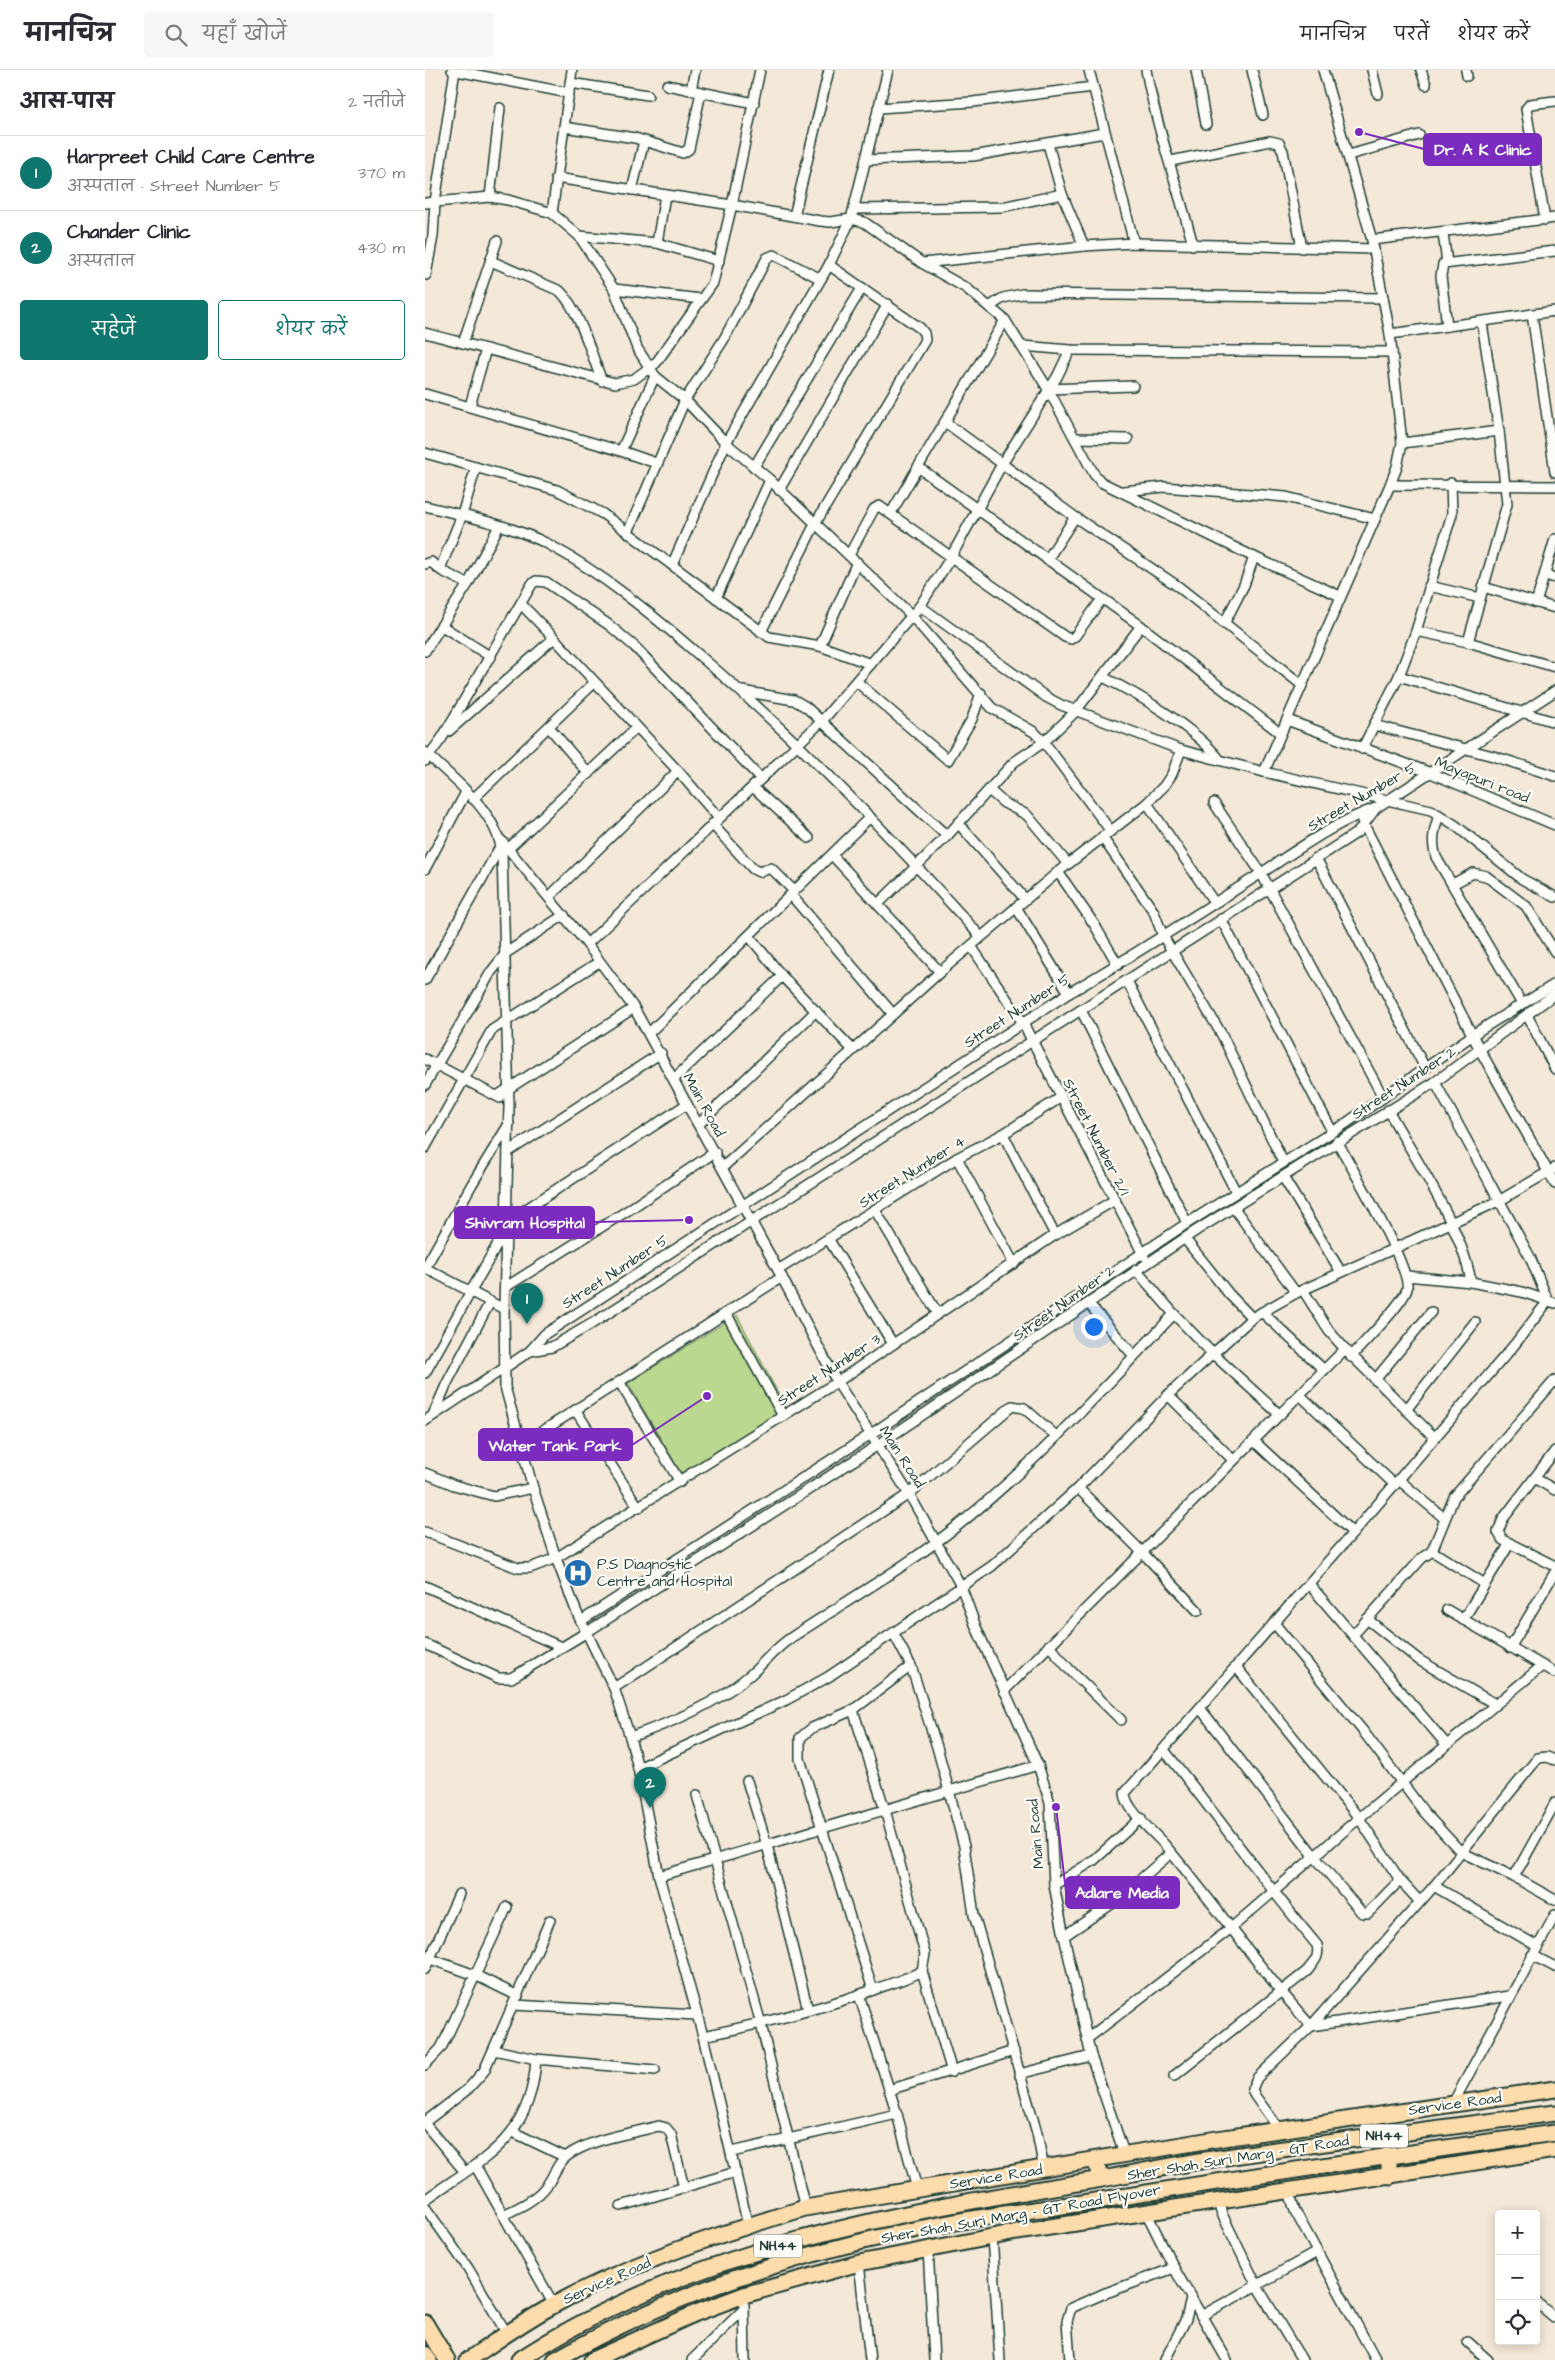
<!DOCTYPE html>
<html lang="hi">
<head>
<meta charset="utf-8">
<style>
	:root { --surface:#fff; --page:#f7f7f7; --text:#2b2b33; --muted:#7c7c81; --line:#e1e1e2; --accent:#0f766e }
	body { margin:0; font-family:"Architects Daughter","Playpen Sans Deva",sans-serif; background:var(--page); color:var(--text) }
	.controls { position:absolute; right:15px; bottom:15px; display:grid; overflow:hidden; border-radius:5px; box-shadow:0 2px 12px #0003 }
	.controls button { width:45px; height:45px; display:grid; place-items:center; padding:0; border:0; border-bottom:1px solid var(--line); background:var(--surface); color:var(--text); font:25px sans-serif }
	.you { position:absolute; left:668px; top:1256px; width:18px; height:18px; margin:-12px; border:4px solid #fff; border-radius:50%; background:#1a73e8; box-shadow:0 0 0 8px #1a73e833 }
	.badge { display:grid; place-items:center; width:32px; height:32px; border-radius:50%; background:var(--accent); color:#fff; font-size:16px; font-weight:700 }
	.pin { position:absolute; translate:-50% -41px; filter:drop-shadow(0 1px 2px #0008) }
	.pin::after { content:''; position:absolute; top:26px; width:18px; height:15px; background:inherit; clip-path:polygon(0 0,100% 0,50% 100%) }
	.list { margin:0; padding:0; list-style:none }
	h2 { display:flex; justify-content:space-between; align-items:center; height:65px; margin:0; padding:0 20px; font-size:21px }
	h2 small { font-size:16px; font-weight:400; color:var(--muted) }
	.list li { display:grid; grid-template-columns:32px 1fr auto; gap:15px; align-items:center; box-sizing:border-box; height:75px; padding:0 20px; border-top:1px solid var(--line) }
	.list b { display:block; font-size:19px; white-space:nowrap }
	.list p { margin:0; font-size:16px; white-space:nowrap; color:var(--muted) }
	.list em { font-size:16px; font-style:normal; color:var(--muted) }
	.actions { display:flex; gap:10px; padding:15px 20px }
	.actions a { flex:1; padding:11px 0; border:1px solid var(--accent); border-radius:5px; text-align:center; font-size:18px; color:var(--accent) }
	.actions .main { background:var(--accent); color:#fff }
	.icon { flex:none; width:28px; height:28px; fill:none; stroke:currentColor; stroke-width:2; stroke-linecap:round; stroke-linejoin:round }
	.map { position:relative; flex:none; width:1130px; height:2290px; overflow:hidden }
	header { display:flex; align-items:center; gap:30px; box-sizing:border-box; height:70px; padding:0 25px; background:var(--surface); border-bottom:1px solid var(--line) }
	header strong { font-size:24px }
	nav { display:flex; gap:28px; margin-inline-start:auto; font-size:18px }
	.search { width:350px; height:45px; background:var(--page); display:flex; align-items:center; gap:12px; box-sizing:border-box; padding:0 18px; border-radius:5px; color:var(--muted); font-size:19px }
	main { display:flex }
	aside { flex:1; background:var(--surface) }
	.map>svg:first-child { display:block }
</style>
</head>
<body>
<header>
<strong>मानचित्र</strong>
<div class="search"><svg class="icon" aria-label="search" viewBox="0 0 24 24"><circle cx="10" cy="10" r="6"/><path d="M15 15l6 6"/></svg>यहाँ खोजें</div>
<nav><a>मानचित्र</a><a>परतें</a><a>शेयर करें</a></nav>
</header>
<main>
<aside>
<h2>आस-पास<small>2 नतीजे</small></h2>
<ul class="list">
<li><span class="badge">1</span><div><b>Harpreet Child Care Centre</b><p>अस्पताल · Street Number 5</p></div><em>370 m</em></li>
<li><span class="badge">2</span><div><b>Chander Clinic</b><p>अस्पताल</p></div><em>430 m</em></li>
</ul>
<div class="actions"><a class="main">सहेजें</a><a>शेयर करें</a></div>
</aside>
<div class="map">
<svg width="1130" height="2290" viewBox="0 0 1130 2290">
	<rect width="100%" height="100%" fill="#f4e8d8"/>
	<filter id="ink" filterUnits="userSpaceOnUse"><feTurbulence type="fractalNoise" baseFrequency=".02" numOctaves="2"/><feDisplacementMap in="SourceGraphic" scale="10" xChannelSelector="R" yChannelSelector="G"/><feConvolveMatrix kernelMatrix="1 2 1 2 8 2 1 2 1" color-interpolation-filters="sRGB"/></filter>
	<g filter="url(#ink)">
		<polygon fill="#bcd890" stroke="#6e8a62" points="312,1245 361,1338 281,1390 256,1403 203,1313"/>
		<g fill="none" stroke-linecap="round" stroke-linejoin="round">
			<defs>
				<g id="minor">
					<polyline points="27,0 144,23"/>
					<polyline points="664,0 709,173"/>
					<path d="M721 0C732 60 753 117 768 175"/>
					<polyline points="771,0 781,54"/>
					<polyline points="827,0 838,45"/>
					<polyline points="947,0 953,24"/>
					<polyline points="996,0 1001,15"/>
					<polyline points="1041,0 1042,6"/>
					<polyline points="145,13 223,25"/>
					<polyline points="242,15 329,33"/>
					<polyline points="266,20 270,0"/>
					<polyline points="453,38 548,32 668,17"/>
					<polyline points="139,57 210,68 258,83 264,79 276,22"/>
					<polyline points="623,74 637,124 659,176"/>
					<polyline points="924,85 994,65"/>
					<polyline points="441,90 548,86 679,63"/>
					<polyline points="746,91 845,71 854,73 858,81 877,178"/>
					<polyline points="131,108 307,135 395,151 405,152 426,149 439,152 497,193 541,218 580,250 623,319 669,404 676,412 829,487 915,526"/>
					<polyline points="207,120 219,71"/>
					<polyline points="65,127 75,38"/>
					<polyline points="0,133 65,127 83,130 127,143 154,166 189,219 212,278 230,306 260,330 301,373 345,410 486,545 567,638 609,662 619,672 685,760"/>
					<polyline points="429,139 577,137 637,124"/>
					<polyline points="127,143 147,0"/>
					<polyline points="369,146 404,0"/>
					<polyline points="1120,150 1101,39 1105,34 1130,31"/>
					<polyline points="1018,163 1022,193"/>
					<polyline points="154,166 232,173 294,191"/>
					<polyline points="947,170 1130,148"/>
					<polyline points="232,173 240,125"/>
					<path d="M66 191 135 221C155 241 166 284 177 311"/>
					<polyline points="498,193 659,176 709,173 949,179"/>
					<polyline points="1,205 8,166 10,132 30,0"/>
					<polyline points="189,219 276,229"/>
					<polyline points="564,237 578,228 597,224 958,228"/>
					<polyline points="1107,244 1130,402"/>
					<polyline points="1022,256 1016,206 1018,194 1130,181"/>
					<polyline points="0,263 190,313 209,309 231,293 288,213 307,135 335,0"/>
					<polyline points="965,264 1130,241"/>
					<polyline points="38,273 72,171"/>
					<polyline points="597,276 645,280 967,282"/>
					<polyline points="623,319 708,316"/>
					<polyline points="0,324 196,381 231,393"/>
					<polyline points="45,336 61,279"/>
					<polyline points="520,352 650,447 754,517 877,615"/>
					<polyline points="650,368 703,369"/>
					<polyline points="977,373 1074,361"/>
					<polyline points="196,381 230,306"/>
					<polyline points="0,383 132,420 178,444 344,567 395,576 446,594"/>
					<polyline points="329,397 437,218"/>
					<polyline points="493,397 716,556 855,663"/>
					<polyline points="965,415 1130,416"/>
					<polyline points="354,420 463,234"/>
					<polyline points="698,421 739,417 861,427 950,449"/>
					<path d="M0 436C41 446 85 455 123 474 178 504 228 545 275 586 376 672 467 768 556 867"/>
					<polyline points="466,443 580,250"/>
					<polyline points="203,462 260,330 299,269 342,188 349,185 396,209"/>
					<polyline points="424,485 449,439 454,436 640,567 646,569 650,566 677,529"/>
					<polyline points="622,490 650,447"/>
					<polyline points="0,494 6,492 17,501 43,514"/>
					<polyline points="247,495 301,373 404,195 426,149 463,0"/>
					<polyline points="15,499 37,445 51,397"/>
					<polyline points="1120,505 1130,508"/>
					<polyline points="1004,516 1055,528"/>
					<polyline points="1058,517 1130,538"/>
					<polyline points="291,528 345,410"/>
					<polyline points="1111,533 1130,469"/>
					<polyline points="96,534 129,568"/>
					<polyline points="495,536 621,627 636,635 756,680 839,702 1006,740 1030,755 1097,809 1130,827"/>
					<polyline points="799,554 819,515 829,487"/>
					<polyline points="17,556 66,587"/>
					<polyline points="991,561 1043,572 1130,597"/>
					<polyline points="336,562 390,454 500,270 499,263 495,258 404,195"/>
					<polyline points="1043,572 1082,434 1074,361 1057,253"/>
					<polyline points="395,576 432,492"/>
					<polyline points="0,581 43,514 74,456"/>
					<polyline points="974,606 1130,652"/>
					<path d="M678 607C716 626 769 657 795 690"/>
					<polyline points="432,612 523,690 547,649 556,623"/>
					<polyline points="317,621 369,630 381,637 522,766"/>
					<polyline points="862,650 1006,703 1130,755"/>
					<polyline points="949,655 1068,686 1130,706"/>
					<polyline points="124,657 164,704"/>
					<polyline points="24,661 129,568 253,701 293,747"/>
					<polyline points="937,679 974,606 991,561 1027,444 1026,413"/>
					<path d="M0 682C29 710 72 741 77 783L84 1035 79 1239 80 1317 108 1418 131 1488 152 1543 189 1618 205 1667 213 1698 234 1806 278 1966 323 2155"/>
					<polyline points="0,691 17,668 107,514 111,511 121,512 184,555 209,576 336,709"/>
					<polyline points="839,702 965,415 972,397 977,373 965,264 947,170 898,0"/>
					<polyline points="329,718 384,768"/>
					<polyline points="564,720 579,733 602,745 643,794"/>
					<polyline points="48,729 169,613"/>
					<polyline points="722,733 789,832"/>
					<polyline points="789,733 836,803 958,1027"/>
					<path d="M1014 745C1009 760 1006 771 1011 787L1097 934"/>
					<polyline points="937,751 1055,980 1130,1114"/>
					<polyline points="533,753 600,829"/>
					<polyline points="287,754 328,799 334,802 346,798 369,821"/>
					<polyline points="677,767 729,842 738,866 797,965 858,1092"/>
					<polyline points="76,770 162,874 209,938 353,1200 412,1312 484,1424 536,1516 551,1557 613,1695 625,1733 629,1815 639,1866 666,1986 700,2086"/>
					<polyline points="84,778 212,657"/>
					<polyline points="891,788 1000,998"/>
					<polyline points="0,799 41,722"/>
					<polyline points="633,802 669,854 693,895"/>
					<polyline points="1028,814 1048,803 1061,806 1101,836 1130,882"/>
					<polyline points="366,825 468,944"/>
					<polyline points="124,827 253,701"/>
					<polyline points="454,833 522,766 589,692 619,672 650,642 716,556"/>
					<polyline points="591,837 644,923"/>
					<polyline points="796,849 907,1061"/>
					<polyline points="324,866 357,906"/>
					<polyline points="162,874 397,651 495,536 526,487 577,394 632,307 645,280"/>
					<polyline points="546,876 598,953 719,1186"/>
					<polyline points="515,902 633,802 722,733 739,716 747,704 756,680"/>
					<polyline points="0,910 76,775"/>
					<polyline points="702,911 811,1122"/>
					<polyline points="656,940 762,1153"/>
					<polyline points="1102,945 1130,999"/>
					<polyline points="224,963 445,747"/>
					<polyline points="0,989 75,1028"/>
					<polyline points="249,1009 357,906 428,980"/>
					<polyline points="1010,1012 1105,1187 1123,1231"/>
					<polyline points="0,1015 66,902 81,883 139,845"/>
					<polyline points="72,1026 209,938"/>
					<path d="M963 1040C990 1089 1037 1157 1046 1212"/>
					<polyline points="274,1054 391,941"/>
					<polyline points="578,1064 630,1165"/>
					<path d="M912 1071C925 1095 987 1199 982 1219 978 1234 938 1273 926 1287"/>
					<polyline points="0,1078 67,960 174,892"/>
					<polyline points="83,1082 236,983"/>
					<polyline points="532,1088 589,1194"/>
					<polyline points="298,1097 515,902 407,785"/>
					<polyline points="858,1107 916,1202"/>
					<polyline points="809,1138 871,1223"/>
					<polyline points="450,1140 513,1244"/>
					<polyline points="83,1151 262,1034"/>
					<polyline points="760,1169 804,1224 827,1248"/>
					<polyline points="404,1170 468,1274"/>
					<polyline points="0,1198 47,1114 84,1054"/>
					<polyline points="0,1198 79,1239"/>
					<polyline points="353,1200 532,1088 578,1064 635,1028"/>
					<polyline points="981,1206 1046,1212 1097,1222 1130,1233"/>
					<polyline points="81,1217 205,1139 290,1082"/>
					<polyline points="878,1220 904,1261 920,1279 1010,1368"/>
					<polyline points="664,1234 709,1286"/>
					<polyline points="837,1242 899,1300"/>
					<polyline points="301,1243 358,1346"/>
					<polyline points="749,1244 787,1283 855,1345"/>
					<polyline points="105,1281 127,1277 168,1253 933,762 951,738"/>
					<polyline points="0,1303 81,1159"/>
					<polyline points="950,1310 1006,1242"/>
					<polyline points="195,1313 255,1412"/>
					<polyline points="743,1325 808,1390"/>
					<polyline points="875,1325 970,1415"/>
					<polyline points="981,1340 1050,1252"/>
					<polyline points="151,1341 214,1438"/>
					<polyline points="8,1345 22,1313 65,1232"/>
					<path d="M0 1351 105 1281 120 1264 644 923C710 885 774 843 838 802 874 779 910 752 951 738L1130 621"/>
					<polyline points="829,1371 928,1463"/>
					<polyline points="96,1375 357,1207"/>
					<polyline points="1130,1381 1078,1449 1073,1462 1078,1470 1130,1496"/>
					<polyline points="0,1403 29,1415 69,1426 108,1418"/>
					<polyline points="1111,1409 1130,1420"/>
					<polyline points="974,1410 1019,1448"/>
					<polyline points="653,1418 716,1481 773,1541"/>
					<polyline points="0,1462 93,1498 105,1498 131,1488 412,1312 630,1165 688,1131"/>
					<polyline points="1007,1481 1060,1514"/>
					<polyline points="884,1514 1021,1674"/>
					<polyline points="0,1516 136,1577"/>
					<polyline points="1022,1540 1130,1603"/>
					<polyline points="942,1549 994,1590 1070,1634"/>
					<polyline points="1038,1550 1085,1473"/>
					<polyline points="156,1551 446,1364 758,1156 920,1054 1055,960 1130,914"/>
					<polyline points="849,1553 938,1661 999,1742 1036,1782 1089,1807 1130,1830"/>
					<polyline points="469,1564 486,1596 512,1677 539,1776 549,1845 612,2063 619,2099"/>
					<polyline points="929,1564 997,1488 1007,1481 1029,1427 1130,1310"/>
					<polyline points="0,1574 73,1608 86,1608 93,1604 162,1562 453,1375 772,1160 1010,1012 1130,924"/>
					<polyline points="624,1575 644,1599 696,1650"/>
					<polyline points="1085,1578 1130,1502"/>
					<polyline points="812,1598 934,1748 975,1810 994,1831"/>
					<polyline points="189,1618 484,1424 587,1336 599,1338 631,1366"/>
					<polyline points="579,1621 920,1279"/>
					<polyline points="775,1638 890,1787 937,1843 943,1843 975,1810"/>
					<path d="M205 1667C248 1652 289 1635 325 1605 339 1593 350 1578 367 1567 423 1530 483 1496 536 1453 613 1391 681 1316 749 1244L711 1200"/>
					<path d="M739 1680C791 1744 839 1812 892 1875 895 1887 889 1892 882 1901L749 2006"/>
					<polyline points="213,1698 361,1630 403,1607 567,1496 653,1418 743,1325 827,1248 871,1223 1074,1131 1130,1098"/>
					<polyline points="322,1711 342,1775 383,1940"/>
					<polyline points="272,1725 336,1954 380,2138"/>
					<polyline points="234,1806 613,1695"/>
					<polyline points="1089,1807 1130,1733"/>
					<polyline points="629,1815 668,1791 716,1748"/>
					<polyline points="1009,1816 1112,1876"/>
					<polyline points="639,1866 688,1833 746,1783"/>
					<polyline points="1107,1885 1130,1897"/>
					<polyline points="0,1887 50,1905 93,1926"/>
					<polyline points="0,1899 34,1824"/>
					<polyline points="497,1901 527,2002"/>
					<polyline points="448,1920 375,1689 375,1668 387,1658 428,1640 486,1596"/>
					<polyline points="434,1925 472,2044 492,2119"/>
					<path d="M1084 1926 886 1956C833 1898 789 1832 738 1773 727 1761 700 1738 700 1723L928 1463 1090 1274 1123 1231"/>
					<polyline points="89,1935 271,1945"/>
					<path d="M278 1966C336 1954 392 1940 448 1920 464 1914 482 1909 497 1901L500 1884 460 1740 428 1640"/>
					<polyline points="662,1969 805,1859 934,1748 1117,1596"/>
					<polyline points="69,1980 111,1989 230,2000"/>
					<polyline points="0,1995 16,1978 24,1962 82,1837"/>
					<polyline points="594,2004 666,1986"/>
					<polyline points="464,2020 589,1981"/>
					<polyline points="1027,2035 1130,1845"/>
					<polyline points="0,2052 43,2019 59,2001 125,1850"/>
					<polyline points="0,2054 39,2101"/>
					<polyline points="855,2060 830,2026 827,2019 832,2008 886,1956 1009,1816 1113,1688 1122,1687 1130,1690"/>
					<polyline points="88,2062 140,2087"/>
					<polyline points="307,2082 472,2044"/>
					<polyline points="50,2095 129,2235"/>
					<polyline points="864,2121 870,2141 951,2290"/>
					<path d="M0 2130C58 2088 106 2071 111 1989"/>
					<polyline points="795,2131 796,2142 832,2216 877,2290"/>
					<polyline points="196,2136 311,2102"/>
					<polyline points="0,2137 43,2198 82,2264"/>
					<polyline points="722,2144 749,2198 802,2290"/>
					<path d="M78 2145C95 2137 111 2130 122 2115 129 2106 132 2093 142 2086 167 2068 204 2064 234 2056L241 2058 246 2064 259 2118"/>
					<polyline points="567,2166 575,2290"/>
					<polyline points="503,2178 509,2290"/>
					<polyline points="434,2193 445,2290"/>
					<polyline points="1111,2232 1130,2248"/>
					<polyline points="319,2235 320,2290"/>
					<polyline points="776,2246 892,2182"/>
					<polyline points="1043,2272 1063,2290"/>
					<polyline points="267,2290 319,2239"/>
					<polyline points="645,2290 642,2251 646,2238 678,2224 749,2198"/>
					<polyline points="740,2290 761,2249 766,2229"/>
				</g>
				<g id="primary">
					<polyline points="0,2253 22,2290"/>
					<polyline points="0,2284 4,2290"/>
					<path d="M43 2290C71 2271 99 2251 129 2235 207 2192 295 2164 380 2138L792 2069 1130 2019"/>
					<polyline points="167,2290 271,2243 319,2225 434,2193 592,2162 1130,2080"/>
				</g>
				<g id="trunk">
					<polyline points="963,2085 965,2106"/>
					<polyline points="671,2091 675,2109"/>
					<path d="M94 2290C262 2179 477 2141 671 2110 710 2103 749 2095 788 2089 902 2072 1016 2058 1130 2043"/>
					<path d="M130 2290C250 2221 384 2179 519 2154 565 2145 612 2140 658 2133 815 2108 972 2084 1130 2063"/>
				</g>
			</defs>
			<use href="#minor" stroke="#1f3d34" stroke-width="12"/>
			<use href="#primary" stroke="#1f3d34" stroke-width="19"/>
			<use href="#trunk" stroke="#1f3d34" stroke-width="19"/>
			<use href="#minor" stroke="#fdfcf7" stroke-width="9"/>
			<use href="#primary" stroke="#fddcac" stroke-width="15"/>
			<use href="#trunk" stroke="#fddcac" stroke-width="15"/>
		</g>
	</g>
	<defs>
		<symbol id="hospital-disc" viewBox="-11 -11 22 22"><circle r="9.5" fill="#1f6fb2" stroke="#fdfcf7"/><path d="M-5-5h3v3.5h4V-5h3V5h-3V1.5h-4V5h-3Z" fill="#fff"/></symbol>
	</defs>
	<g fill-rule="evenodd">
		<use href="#hospital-disc" x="137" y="1487" width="32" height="32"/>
	</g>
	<g text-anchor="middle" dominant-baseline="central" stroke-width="4.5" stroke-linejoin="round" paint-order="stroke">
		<g fill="#fdfcf7" stroke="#62766e" stroke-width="1">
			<rect x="935" y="2054.5" width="48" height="23" rx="4"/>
			<rect x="329" y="2164.5" width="48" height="23" rx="4"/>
		</g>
		<g font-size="14" font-weight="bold" fill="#1f3d34">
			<text x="959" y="2066">NH44</text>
			<text x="353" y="2176">NH44</text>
		</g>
		<g font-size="15" fill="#1f3d34" stroke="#fdfcf7">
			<text transform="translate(1057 710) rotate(22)">Mayapuri road</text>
			<text transform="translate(937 727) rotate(-30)">Street Number 5</text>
			<text transform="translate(592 941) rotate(-33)">Street Number 5</text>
			<text transform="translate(979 1013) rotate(-33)">Street Number 2</text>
			<text transform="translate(279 1035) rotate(61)">Main Road</text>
			<text transform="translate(671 1067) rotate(63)">Street Number 2/1</text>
			<text transform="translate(487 1102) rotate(-32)">Street Number 4</text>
			<text transform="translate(190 1202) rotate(-33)">Street Number 5</text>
			<text transform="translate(639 1233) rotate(-35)">Street Number 2</text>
			<text transform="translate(404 1300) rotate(-33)">Street Number 3</text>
			<text transform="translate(477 1387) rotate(57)">Main Road</text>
			<text transform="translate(611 1764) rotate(-95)">Main Road</text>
			<text transform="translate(1030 2034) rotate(-8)">Service Road</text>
			<text transform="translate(813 2088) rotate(-9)">Sher Shah Suri Marg - GT Road</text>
			<text transform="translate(571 2107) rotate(-9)">Service Road</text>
			<text transform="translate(596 2144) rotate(-10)">Sher Shah Suri Marg - GT Road Flyover</text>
			<text transform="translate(182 2211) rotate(-24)">Service Road</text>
		</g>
		<g font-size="15" fill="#1f3d34" stroke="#fdfcf7" text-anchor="start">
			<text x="172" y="1494">P.S Diagnostic<tspan x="172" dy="17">Centre and Hospital</tspan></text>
		</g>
	</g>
	<path fill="none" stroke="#7b2cbf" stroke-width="2" d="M934 62L999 79M264 1150L169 1152M282 1326L207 1375M631 1737L641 1822"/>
	<g fill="#7b2cbf" stroke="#fdfcf7" stroke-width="2">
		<circle cx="934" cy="62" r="5"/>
		<circle cx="264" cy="1150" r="5"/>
		<circle cx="282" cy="1326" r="5"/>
		<circle cx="631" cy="1737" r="5"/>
	</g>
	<g fill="#7b2cbf" stroke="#7b2cbf" stroke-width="2">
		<rect x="999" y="64" width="117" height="31" rx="5"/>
		<rect x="30" y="1137" width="139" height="31" rx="5"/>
		<rect x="54" y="1359" width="153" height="31" rx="5"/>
		<rect x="641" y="1807" width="113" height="31" rx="5"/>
	</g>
	<g font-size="16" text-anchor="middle" font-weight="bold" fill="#fff">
		<text x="1058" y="85">Dr. A K Clinic</text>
		<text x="100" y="1158">Shivram Hospital</text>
		<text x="130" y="1381">Water Tank Park</text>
		<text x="697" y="1828">Adlare Media</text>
	</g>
</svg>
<div class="controls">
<button>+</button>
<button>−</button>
<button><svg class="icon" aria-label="locate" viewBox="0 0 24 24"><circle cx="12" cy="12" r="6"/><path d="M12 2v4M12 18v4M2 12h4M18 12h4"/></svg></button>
</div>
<div class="you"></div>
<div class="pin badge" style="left:102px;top:1254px">1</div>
<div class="pin badge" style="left:225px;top:1738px">2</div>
</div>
</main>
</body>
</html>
